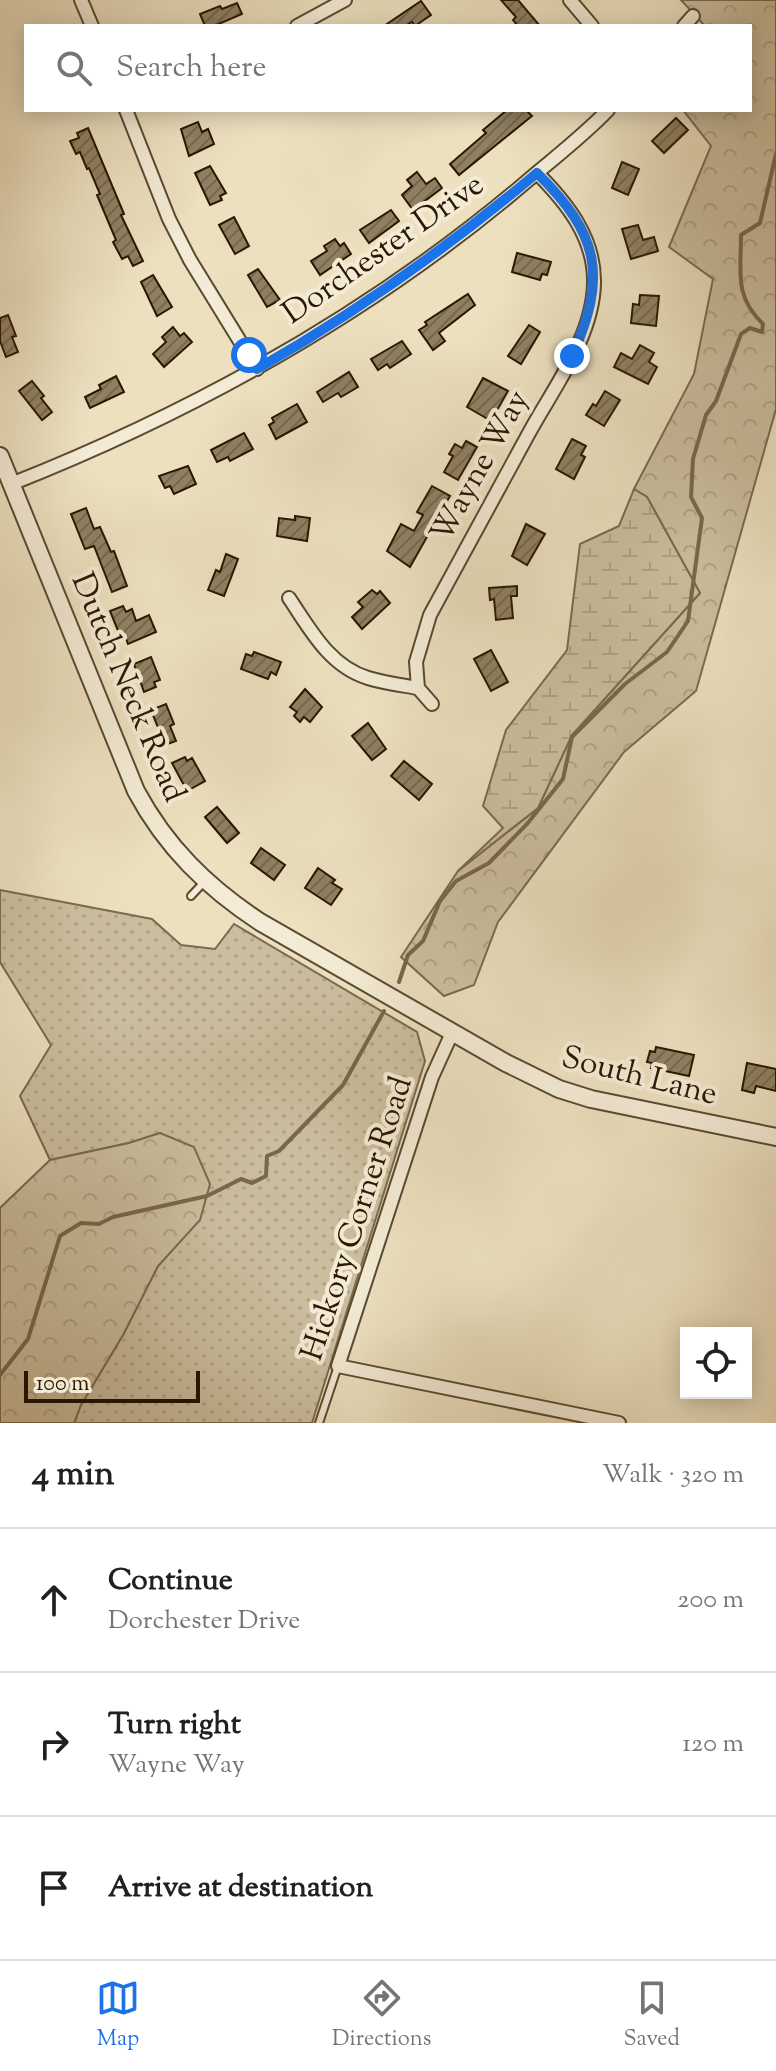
<!DOCTYPE html>
<html lang="en">
<head>
<meta charset="utf-8">
<style>
	:root { --surface:#fff; --page:#f6f6f6; --text:#202124; --muted:#757577; --line:#e0e0e0; --accent:#1a73e8 }
	body { margin:0; font-family:"Sorts Mill Goudy",serif; background:var(--page); color:var(--text) }
	.controls { position:absolute; right:24px; bottom:24px; display:grid; overflow:hidden; border-radius:0px; box-shadow:0 4px 20px #0003 }
	.controls button { width:72px; height:72px; display:grid; place-items:center; padding:0; border:0; border-bottom:2px solid var(--line); background:var(--surface); color:var(--text); font:40px sans-serif }
	.scale { position:absolute; left:24px; bottom:20px; width:176px; box-sizing:border-box; padding-left:8px; border:4px solid #2a1700; border-top:0; font-size:22px; line-height:28px; white-space:nowrap; color:#2a1700; -webkit-text-stroke:6px #f3ebd5; paint-order:stroke }
	.stop { position:absolute; width:24px; height:24px; margin:-18px; border:6px solid #1a73e8; border-radius:50%; background:#fff }
	.stop.end { background:#1a73e8; border-color:#fff; box-shadow:0 2px 8px #0008 }
	.list { margin:0; padding:0; list-style:none }
	h2 { display:flex; justify-content:space-between; align-items:center; height:104px; margin:0; padding:0 32px; font-size:34px }
	h2 small { font-size:26px; font-weight:400; color:var(--muted) }
	.list li { display:grid; grid-template-columns:52px 1fr auto; gap:24px; align-items:center; box-sizing:border-box; height:144px; padding:0 32px; border-top:2px solid var(--line) }
	.list b { display:block; font-size:30px; white-space:nowrap }
	.list p { margin:0; font-size:26px; white-space:nowrap; color:var(--muted) }
	.list em { font-size:26px; font-style:normal; color:var(--muted) }
	.icon { flex:none; width:44px; height:44px; fill:none; stroke:currentColor; stroke-width:2; stroke-linecap:round; stroke-linejoin:round }
	.map { position:relative; flex:none; width:776px; height:1423px; overflow:hidden }
	.search { position:absolute; background:var(--surface); box-shadow:0 4px 20px #0003; left:24px; right:24px; top:24px; height:88px; display:flex; align-items:center; gap:20px; box-sizing:border-box; padding:0 28px; border-radius:0px; color:var(--muted); font-size:30px }
	.sheet { height:536px; background:var(--surface) }
	nav { display:flex; justify-content:space-around; align-items:center; box-sizing:border-box; height:112px; border-top:2px solid var(--line); background:var(--surface); font-size:22px; color:var(--muted) }
	nav a { display:grid; justify-items:center; gap:4px }
	nav .on { color:var(--accent) }
	.map>svg:first-child { display:block }
</style>
</head>
<body>
<div class="map">
<svg width="776" height="1423" viewBox="0 0 776 1423">
	<defs>
		<pattern id="grass-dots" width="8" height="8" patternUnits="userSpaceOnUse" patternTransform="scale(2)"><rect width="8" height="8" fill="#cbbe9f"/><path d="M2 2h.1M6 6h.1" fill="none" stroke="#aea387" stroke-width="1.8" stroke-linecap="round"/></pattern>
		<pattern id="forest-crowns" width="20" height="18" patternUnits="userSpaceOnUse" patternTransform="scale(2)"><rect width="20" height="18" fill="#cbbe9f"/><path d="M2 6a3 3 0 1 1 6 0M12 15a3 3 0 1 1 6 0" fill="none" stroke="#aea387"/></pattern>
		<pattern id="wetland-marsh" width="20" height="14" patternUnits="userSpaceOnUse" patternTransform="scale(2)"><rect width="20" height="14" fill="#cbbe9f"/><path d="M1 5h8M5 5V1M11 12h8M15 12V8" fill="none" stroke="#aea387"/></pattern>
		<pattern id="building-hatch" width="6" height="6" patternUnits="userSpaceOnUse" patternTransform="scale(2)"><rect width="6" height="6" fill="#8f8063"/><path d="M-1 1l2-2M0 6l6-6M5 7l2-2" fill="none" stroke="#75684f"/></pattern>
	</defs>
	<rect width="100%" height="100%" fill="#ece0bf"/>
	<filter id="stains"><feTurbulence type="fractalNoise" baseFrequency=".0025" numOctaves="4"/><feColorMatrix values="0 0 0 0 .2 0 0 0 0 .09 0 0 0 0 .02 0 0 0 .5 -.17"/></filter>
	<radialGradient id="worn" r=".72"><stop offset=".6" stop-color="#630" stop-opacity="0"/><stop offset="1" stop-color="#630" stop-opacity=".3"/></radialGradient>
	<polygon fill="url(#grass-dots)" stroke="#7a6a50" stroke-width="2" points="0,890 152,919 181,945 215,949 234,924 417,1032 425,1061 312,1423 74,1423 81,1405 123,1335 158,1266 199,1220 160,1133 129,1143 50,1160 20,1096 51,1045 0,962"/>
	<g fill="url(#forest-crowns)" stroke="#7a6a50" stroke-width="2">
		<polygon points="681,0 776,0 776,409 696,691 624,752 498,922 474,985 444,996 401,957 458,871 538,808 572,735 700,593 647,497 634,489 694,374 713,279 669,247 711,146 683,110 750,110 750,26 705,26"/>
		<polygon points="160,1133 194,1147 210,1184 200,1220 158,1266 123,1335 81,1405 74,1423 0,1423 0,1208 50,1160 129,1143"/>
	</g>
	<polygon fill="url(#wetland-marsh)" stroke="#7a6a50" stroke-width="2" points="634,489 647,497 700,593 572,735 538,808 458,871 503,828 483,806 506,730 567,650 580,544 619,526"/>
	<g fill="none" stroke-linecap="round" stroke-linejoin="round">
		<g stroke="#77674c" stroke-width="4">
			<path d="M399 982 408 955 423 941 440 901 456 881 489 863 527 824 563 779 572 737 625 684 667 652 688 621 702 518 691 497 693 459 706 415 716 401 741 334 750 328 762 332 763 324C734 296 741 273 741 235L760 223 776 154"/>
			<polyline points="0,1375 28,1339 60,1236 81,1223 99,1224 113,1217 207,1196 241,1179 252,1183 266,1176 267,1156 279,1151 343,1085 384,1011"/>
		</g>
	</g>
	<g fill="url(#building-hatch)" stroke="#2a1700" stroke-width="2">
		<polygon points="501,0 518,0 540,26 518,26 513,20 516,17"/>
		<polygon points="421,1 431,15 415,26 412,22 405,26 384,26"/>
		<polygon points="237,3 242,14 214,26 205,26 200,14 220,6 222,9"/>
		<polygon points="507,110 526,110 532,116 459,175 450,164 486,133 483,130"/>
		<polygon points="676,118 688,130 664,153 652,141"/>
		<polygon points="198,122 202,132 208,129 214,144 189,156 181,129"/>
		<polygon points="88,128 124,214 121,215 143,261 133,266 128,256 122,259 113,242 116,240 97,195 100,194 89,168 87,169 80,152 76,154 70,141 79,138 77,133"/>
		<polygon points="622,162 639,169 628,195 612,188"/>
		<polygon points="210,166 226,193 220,196 222,200 210,205 195,173"/>
		<polygon points="417,172 426,184 435,178 442,188 413,210 402,195 412,186 407,180"/>
		<polygon points="391,210 399,221 369,243 360,230"/>
		<polygon points="234,217 249,246 235,254 219,225"/>
		<polygon points="638,225 643,240 654,237 658,251 631,259 622,229"/>
		<polygon points="335,239 340,246 344,243 351,254 320,275 311,261 327,251 324,246"/>
		<polygon points="517,253 551,262 547,275 542,274 540,280 512,272"/>
		<polygon points="258,269 280,300 267,307 248,275"/>
		<polygon points="153,275 172,307 157,316 141,282"/>
		<polygon points="468,294 475,305 439,333 445,341 433,350 419,330 427,325 425,322"/>
		<polygon points="640,295 659,296 656,326 631,323 633,304 639,305"/>
		<polygon points="8,315 16,336 12,337 18,352 6,357 0,341 0,318"/>
		<polygon points="529,325 540,332 521,364 508,356"/>
		<polygon points="173,327 180,336 184,333 192,342 164,367 153,354 166,342 162,337"/>
		<polygon points="402,341 411,354 390,368 387,364 378,370 371,359"/>
		<polygon points="640,345 654,353 649,362 657,367 648,384 614,367 621,353 632,359"/>
		<polygon points="349,372 358,387 341,397 338,393 323,402 317,392"/>
		<polygon points="116,376 124,392 90,408 85,397 101,389 99,385"/>
		<polygon points="483,378 508,391 491,421 467,407"/>
		<polygon points="32,381 44,396 41,398 52,412 42,420 19,391"/>
		<polygon points="605,391 620,400 604,426 586,415 593,404 596,406"/>
		<polygon points="297,404 307,422 276,439 269,425 274,422 272,418"/>
		<polygon points="244,433 253,449 230,461 228,457 217,462 211,450"/>
		<polygon points="572,439 586,446 581,455 585,457 574,479 556,469"/>
		<polygon points="466,441 477,447 458,480 444,472 453,456 449,454 455,444 462,448"/>
		<polygon points="188,466 196,484 174,494 170,486 165,488 159,476"/>
		<polygon points="432,486 450,496 410,567 387,551 401,524 414,531 423,515 417,512"/>
		<polygon points="86,508 94,529 100,527 111,552 114,551 127,586 112,592 94,546 85,549 71,514"/>
		<polygon points="295,516 310,518 307,541 277,536 279,518 295,520"/>
		<polygon points="526,524 545,534 527,565 512,556"/>
		<polygon points="226,554 238,559 224,596 208,590 216,570 220,572"/>
		<polygon points="517,586 517,596 511,596 513,618 496,620 494,599 490,600 489,588"/>
		<polygon points="372,590 377,594 380,591 390,603 362,629 352,617 363,607 358,602"/>
		<polygon points="123,606 126,612 132,609 136,621 149,615 156,632 128,644 125,636 121,638 110,611"/>
		<polygon points="491,650 508,682 491,691 474,659"/>
		<polygon points="254,652 281,662 276,675 271,672 268,679 241,669 246,654 252,656"/>
		<polygon points="151,657 160,680 154,682 156,687 144,692 134,664"/>
		<polygon points="305,689 322,707 310,722 304,717 300,722 294,716 297,712 290,707"/>
		<polygon points="166,704 174,724 170,726 176,741 165,745 151,710"/>
		<polygon points="368,723 386,749 372,760 352,736"/>
		<polygon points="185,757 187,761 192,758 205,781 187,791 172,763"/>
		<polygon points="404,761 432,784 419,800 391,776"/>
		<polygon points="217,807 239,833 227,843 205,817"/>
		<polygon points="261,848 285,865 274,880 251,863"/>
		<polygon points="318,868 335,880 332,883 342,889 331,905 305,888"/>
		<polygon points="656,1047 694,1055 689,1076 651,1068 652,1063 647,1062 650,1051 655,1052"/>
		<polygon points="747,1063 776,1069 776,1091 756,1086 754,1093 742,1090"/>
	</g>
	<g fill="none" stroke-linecap="round" stroke-linejoin="round">
		<defs>
			<g id="service">
				<polyline points="191,896 205,881"/>
				<polyline points="319,1423 338,1366"/>
			</g>
			<g id="minor">
				<polyline points="81,0 92,26"/>
				<polyline points="570,0 592,26"/>
				<polyline points="297,26 345,0"/>
				<polyline points="684,26 693,16"/>
				<polyline points="126,110 169,219 190,260 257,369"/>
				<path d="M11 484C198 410 373 312 526 182 553 159 583 136 608 110"/>
				<path d="M289 598C310 629 329 666 368 678 384 683 401 685 418 688"/>
				<path d="M432 704 418 688 416 662 430 615C463 554 496 493 529 433 554 387 593 337 594 283 595 238 567 203 537 173"/>
				<polyline points="452,1033 432,1077 338,1366 619,1423"/>
			</g>
			<path id="tertiary" d="M0 456 136 791C166 847 207 887 260 922L506 1063 559 1089 591 1099 776 1137"/>
		</defs>
		<use href="#service" stroke="#5a4930" stroke-width="10"/>
		<use href="#minor" stroke="#5a4930" stroke-width="16"/>
		<use href="#tertiary" stroke="#5a4930" stroke-width="20"/>
		<use href="#service" stroke="#f3ebd5" stroke-width="6"/>
		<use href="#minor" stroke="#f3ebd5" stroke-width="12"/>
		<use href="#tertiary" stroke="#f3ebd5" stroke-width="16"/>
	</g>
	<g fill="none" stroke-linecap="round" stroke-linejoin="round">
		<path stroke="#1a73e8" stroke-width="10" d="M249 355 257 369C357 312 449 247 537 173 599 234 608 276 572 356"/>
	</g>
	<g text-anchor="middle" dominant-baseline="central" stroke-width="8" stroke-linejoin="round" paint-order="stroke">
		<g font-size="32" fill="#2a1700" stroke="#f3ebd5">
			<text transform="translate(384 250) rotate(-35)">Dorchester Drive</text>
			<text transform="translate(481 467) rotate(-61)">Wayne Way</text>
			<text transform="translate(127 688) rotate(67)">Dutch Neck Road</text>
			<text transform="translate(639 1077) rotate(14)">South Lane</text>
			<text transform="translate(358 1219) rotate(-72)">Hickory Corner Road</text>
		</g>
	</g>
	<rect width="100%" height="100%" filter="url(#stains)"/>
	<rect width="100%" height="100%" fill="url(#worn)"/>
</svg>
<div class="controls">
<button><svg class="icon" aria-label="locate" viewBox="0 0 24 24"><circle cx="12" cy="12" r="6"/><path d="M12 2v4M12 18v4M2 12h4M18 12h4"/></svg></button>
</div>
<div class="scale">100 m</div>
<div class="stop" style="left:249px;top:355px"></div>
<div class="stop end" style="left:572px;top:356px"></div>
<div class="search"><svg class="icon" aria-label="search" viewBox="0 0 24 24"><circle cx="10" cy="10" r="6"/><path d="M15 15l6 6"/></svg>Search here</div>
</div>
<section class="sheet">
<h2>4 min<small>Walk · 320 m</small></h2>
<ul class="list">
<li><svg class="icon" aria-label="ahead" viewBox="0 0 24 24"><path d="M12 20V5M6 11l6-6 6 6"/></svg><div><b>Continue</b><p>Dorchester Drive</p></div><em>200 m</em></li>
<li><svg class="icon" aria-label="right" viewBox="0 0 24 24"><path d="M7 20v-9h11M14 6l5 5-5 5"/></svg><div><b>Turn right</b><p>Wayne Way</p></div><em>120 m</em></li>
<li><svg class="icon" aria-label="arrive" viewBox="0 0 24 24"><path d="M6 21V4h12l-3 4 3 4H6"/></svg><div><b>Arrive at destination</b></div></li>
</ul>
</section>
<nav>
<a class="on"><svg class="icon" aria-label="map" viewBox="0 0 24 24"><path d="M3 6l6-2 6 2 6-2v14l-6 2-6-2-6 2zM9 4v14M15 6v14"/></svg>Map</a>
<a><svg class="icon" aria-label="directions" viewBox="0 0 24 24"><path d="M12 3l9 9-9 9-9-9zM9 14v-3h6M13 9l2 2-2 2"/></svg>Directions</a>
<a><svg class="icon" aria-label="saved" viewBox="0 0 24 24"><path d="M7 4h10v16l-5-4-5 4z"/></svg>Saved</a>
</nav>
</body>
</html>
